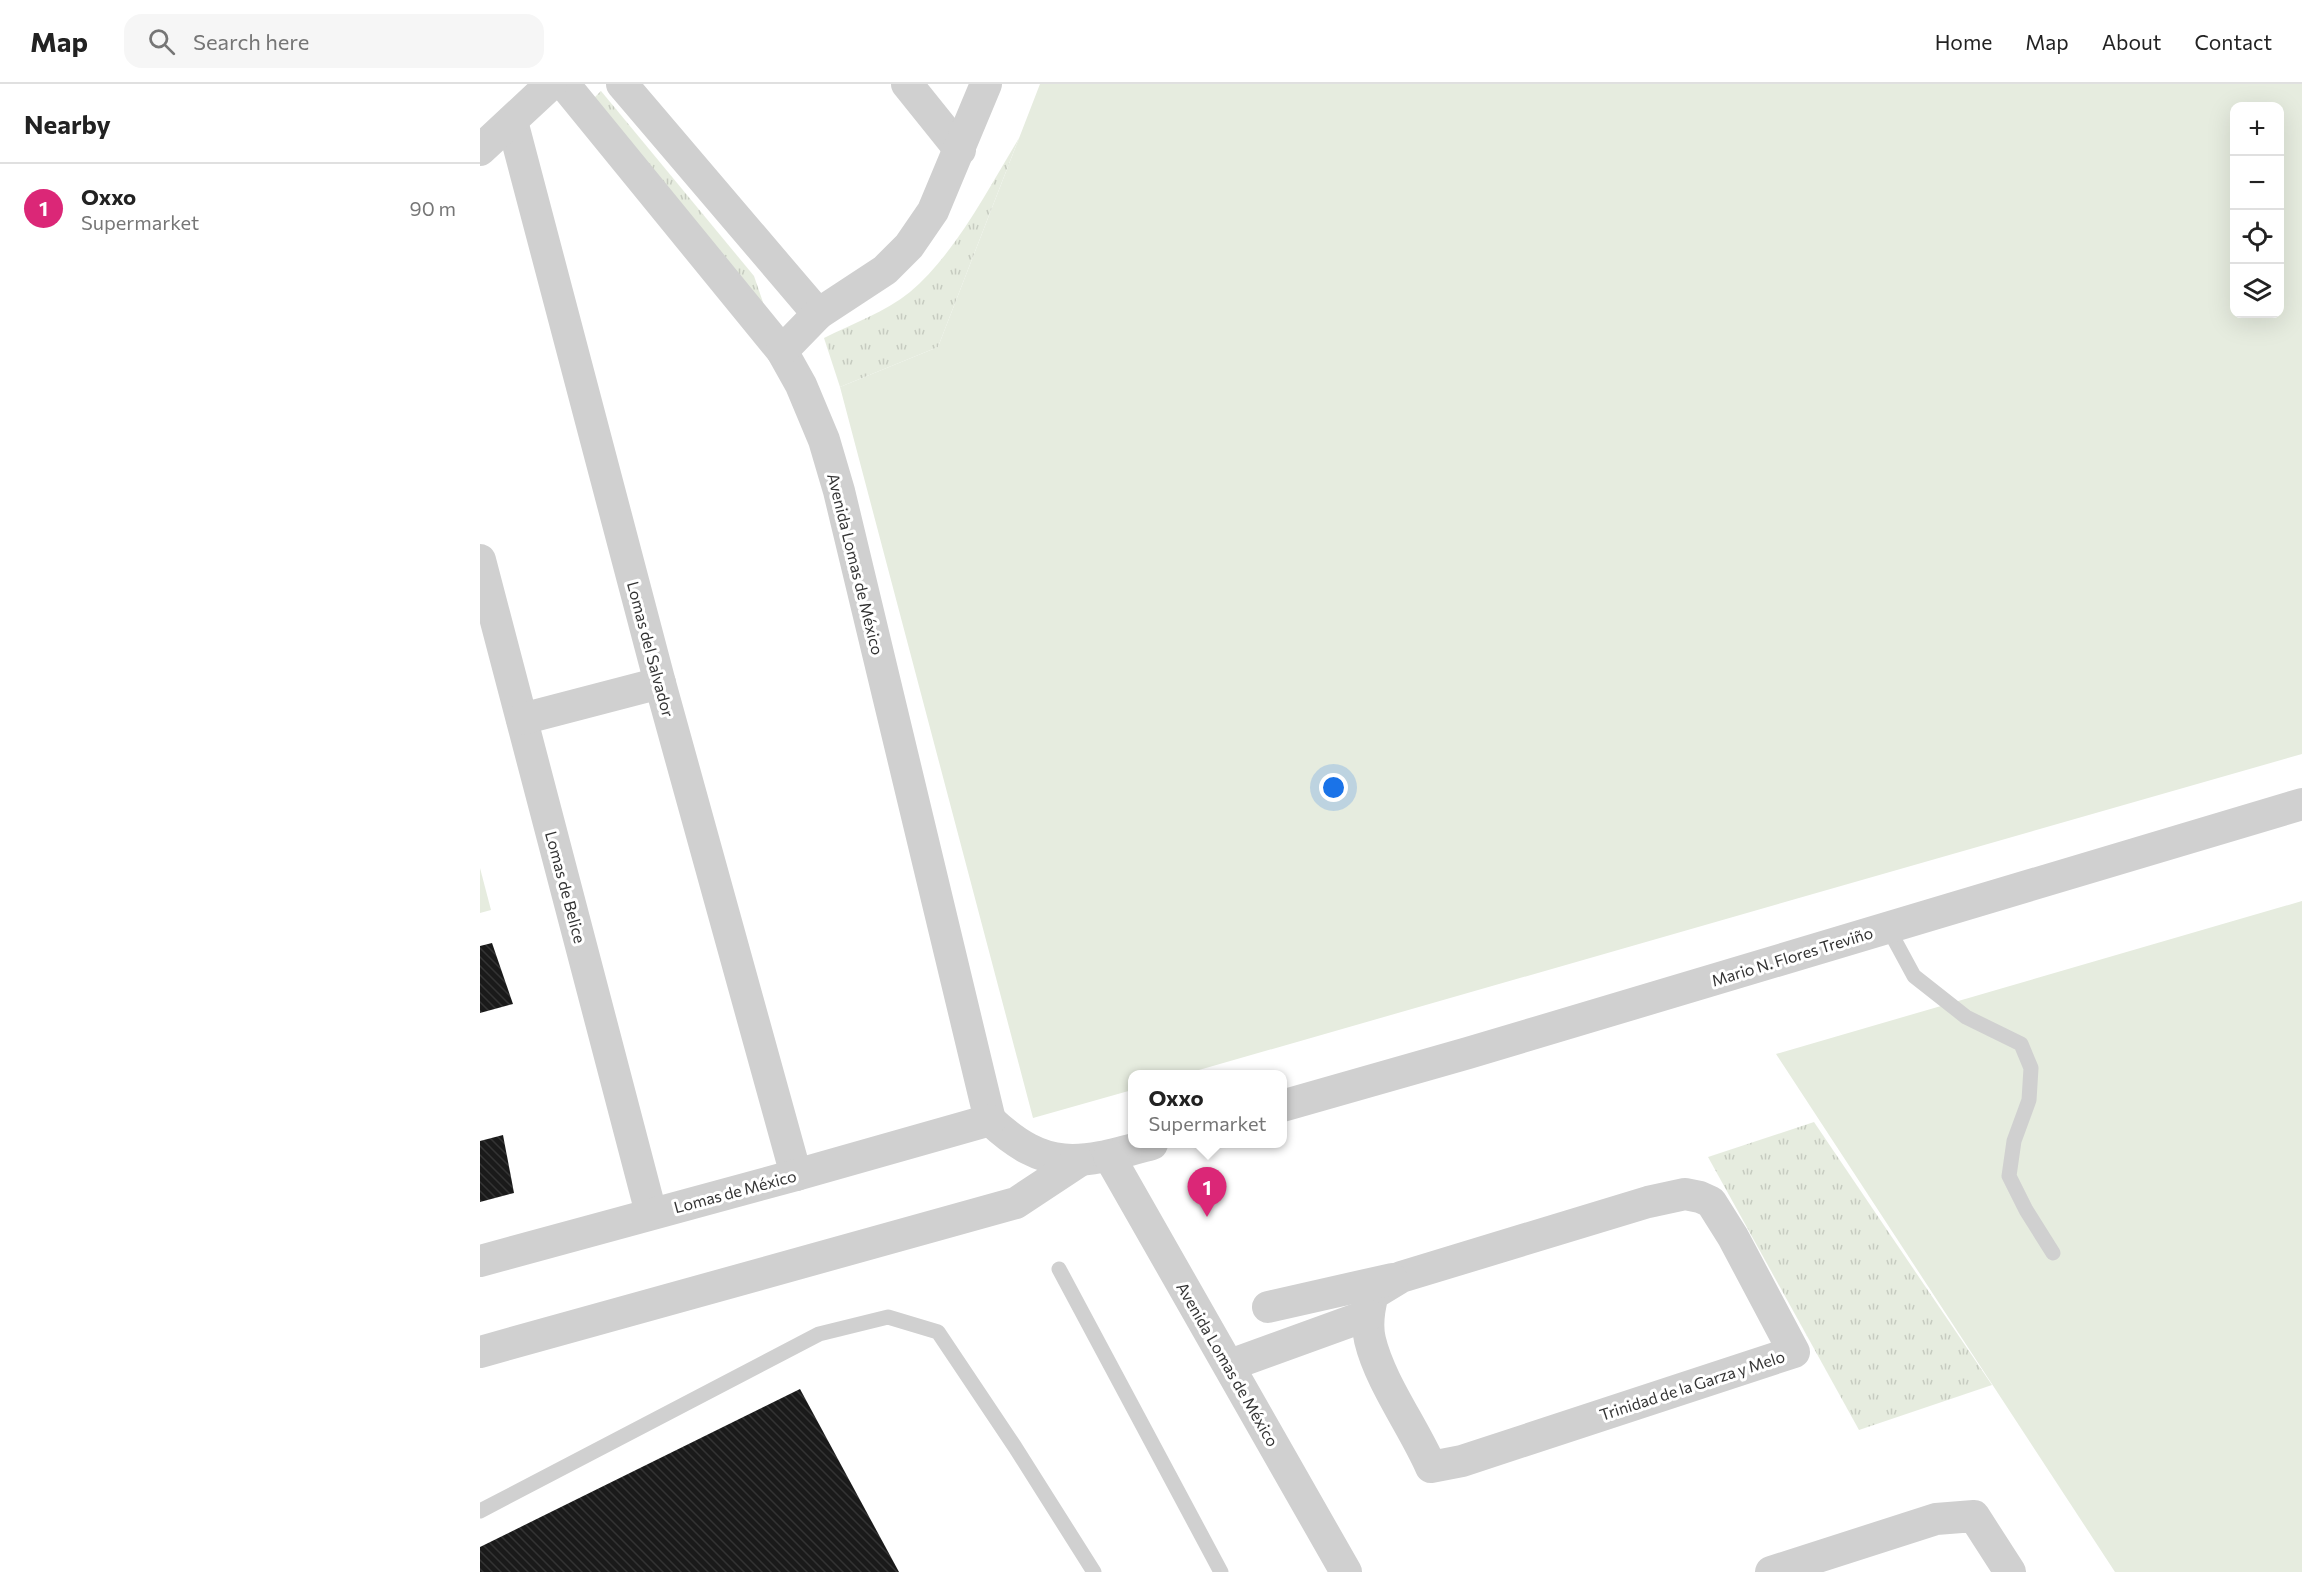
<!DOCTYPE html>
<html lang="en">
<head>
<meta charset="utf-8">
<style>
	:root { --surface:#fff; --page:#f6f6f6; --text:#222; --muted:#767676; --line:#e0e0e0; --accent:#db2777 }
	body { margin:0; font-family:Commissioner,sans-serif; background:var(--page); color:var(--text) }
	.controls { position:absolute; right:18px; top:18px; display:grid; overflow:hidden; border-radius:12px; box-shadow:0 6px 24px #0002 }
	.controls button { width:54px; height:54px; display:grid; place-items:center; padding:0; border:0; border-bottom:2px solid var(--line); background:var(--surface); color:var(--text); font:30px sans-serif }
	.you { position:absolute; left:854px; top:704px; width:21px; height:21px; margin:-15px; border:4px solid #fff; border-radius:50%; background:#1a73e8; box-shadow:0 0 0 9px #1a73e833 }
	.badge { display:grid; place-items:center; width:39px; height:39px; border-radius:50%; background:var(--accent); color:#fff; font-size:20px; font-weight:700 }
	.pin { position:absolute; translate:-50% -50px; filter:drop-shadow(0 2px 3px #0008) }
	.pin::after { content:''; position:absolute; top:32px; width:21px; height:18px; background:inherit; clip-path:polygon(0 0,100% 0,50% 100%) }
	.popup { position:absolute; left:648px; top:986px; width:159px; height:78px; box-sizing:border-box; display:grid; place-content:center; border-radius:12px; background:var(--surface); filter:drop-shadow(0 2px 4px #0005); font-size:20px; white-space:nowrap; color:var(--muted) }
	.popup b { font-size:22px; color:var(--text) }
	.popup::after { content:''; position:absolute; left:50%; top:100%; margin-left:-12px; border:12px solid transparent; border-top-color:var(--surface) }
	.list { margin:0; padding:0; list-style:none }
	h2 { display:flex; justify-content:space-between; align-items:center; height:78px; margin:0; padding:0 24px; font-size:26px }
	h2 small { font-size:20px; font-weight:400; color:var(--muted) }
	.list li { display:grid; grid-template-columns:39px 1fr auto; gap:18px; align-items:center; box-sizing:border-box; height:90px; padding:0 24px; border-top:2px solid var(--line) }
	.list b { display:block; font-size:22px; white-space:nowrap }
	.list p { margin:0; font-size:20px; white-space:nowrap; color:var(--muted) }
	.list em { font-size:20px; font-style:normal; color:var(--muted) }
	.icon { flex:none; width:33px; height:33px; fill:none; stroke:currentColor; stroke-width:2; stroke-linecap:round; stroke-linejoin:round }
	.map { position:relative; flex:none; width:1822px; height:1488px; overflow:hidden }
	header { display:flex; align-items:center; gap:36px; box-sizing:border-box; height:84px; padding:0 30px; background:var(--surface); border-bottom:2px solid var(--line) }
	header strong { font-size:28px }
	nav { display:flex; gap:33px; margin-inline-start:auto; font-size:21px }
	.search { width:420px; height:54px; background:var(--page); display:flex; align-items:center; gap:15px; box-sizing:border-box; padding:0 21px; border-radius:18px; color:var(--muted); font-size:22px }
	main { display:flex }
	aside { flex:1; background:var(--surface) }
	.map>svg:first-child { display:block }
</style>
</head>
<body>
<header>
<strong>Map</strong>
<div class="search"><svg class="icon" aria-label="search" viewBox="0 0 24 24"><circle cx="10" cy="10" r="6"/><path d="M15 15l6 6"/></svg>Search here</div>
<nav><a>Home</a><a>Map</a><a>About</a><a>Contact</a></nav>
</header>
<main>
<aside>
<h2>Nearby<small></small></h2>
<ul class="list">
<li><span class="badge">1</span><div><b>Oxxo</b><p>Supermarket</p></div><em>90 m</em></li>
</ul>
</aside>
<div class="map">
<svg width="1822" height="1488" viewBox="0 0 1822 1488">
	<defs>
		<pattern id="park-tufts" width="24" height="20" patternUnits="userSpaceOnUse" patternTransform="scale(1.5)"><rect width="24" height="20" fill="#e6ecdf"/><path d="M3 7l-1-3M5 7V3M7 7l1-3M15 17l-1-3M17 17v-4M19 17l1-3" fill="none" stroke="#c6cbc0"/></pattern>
		<pattern id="building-back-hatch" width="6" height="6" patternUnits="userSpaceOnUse" patternTransform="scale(1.5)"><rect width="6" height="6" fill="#1a1a1a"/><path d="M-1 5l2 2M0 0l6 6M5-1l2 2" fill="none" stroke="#333"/></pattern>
	</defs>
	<rect width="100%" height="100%" fill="#fff"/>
	<g fill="#e6ecdf" fill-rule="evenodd">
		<path d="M560 0H1822V670L705 990H652V1006L553 1034 360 303 458 263ZM1754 22H1800V230H1754Z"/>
		<polygon points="0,784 11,826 0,829"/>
		<polygon points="1822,817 1822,1488 1635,1488 1296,970"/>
	</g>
	<g fill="url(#park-tufts)">
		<polygon points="121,7 274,192 288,233 113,15"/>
		<path d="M539 54 458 263 360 303 344 254C372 240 405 228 430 208 476 169 508 105 539 54Z"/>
		<polygon points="1334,1038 1512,1301 1379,1346 1228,1073"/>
	</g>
	<g fill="url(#building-back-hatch)">
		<polygon points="12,859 33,920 0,929 0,862"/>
		<polygon points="23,1051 34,1109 0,1118 0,1057"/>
		<polygon points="320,1305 419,1488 0,1488 0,1463"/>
	</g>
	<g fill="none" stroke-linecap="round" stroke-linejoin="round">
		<g stroke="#d0d0d0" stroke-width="15">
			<polyline points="1408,844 1434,892 1486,933 1541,960 1551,984 1549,1016 1534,1057 1529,1092 1546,1126 1573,1169"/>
			<polyline points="579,1185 741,1488"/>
			<polyline points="0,1427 339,1250 408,1233 458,1248 535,1363 614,1488"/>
		</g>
		<g stroke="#d0d0d0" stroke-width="32">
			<polyline points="84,0 302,267 321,301 344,356 359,407 510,1036"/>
			<polyline points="142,0 338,230"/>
			<polyline points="427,0 480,66"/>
			<polyline points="32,37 180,599 316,1091"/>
			<polyline points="0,66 71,0"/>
			<polyline points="302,267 338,230 405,186 429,162 453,127 506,0"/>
			<polyline points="0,476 171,1129"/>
			<polyline points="42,635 180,599"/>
			<polyline points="802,1022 988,969 1822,720"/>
			<path d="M510 1036C568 1091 602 1079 672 1060"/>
			<polyline points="629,1072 866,1488"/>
			<path d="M1205 1110 1220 1113 1231 1118 1253 1153 1314 1268 982 1377 951 1383C933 1342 900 1298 890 1256 886 1240 889 1225 893 1210L921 1193 1168 1118Z"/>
			<polyline points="0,1177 316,1091 510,1036"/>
			<polyline points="788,1223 912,1195"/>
			<polyline points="0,1268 536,1119 598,1078"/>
			<polyline points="750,1281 888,1231"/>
			<polyline points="1291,1488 1456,1435 1494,1432 1530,1488"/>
		</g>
	</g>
	<g text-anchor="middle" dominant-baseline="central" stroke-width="6" stroke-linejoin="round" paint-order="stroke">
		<g font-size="16" fill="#333" stroke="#fff">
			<text transform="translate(376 480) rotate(76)">Avenida Lomas de México</text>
			<text transform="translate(171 565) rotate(75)">Lomas del Salvador</text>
			<text transform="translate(86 803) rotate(75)">Lomas de Belice</text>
			<text transform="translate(1312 872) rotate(-17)">Mario N. Flores Treviño</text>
			<text transform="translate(255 1107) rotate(-15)">Lomas de México</text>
			<text transform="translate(748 1280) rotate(60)">Avenida Lomas de México</text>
			<text transform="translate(1212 1301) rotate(-18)">Trinidad de la Garza y Melo</text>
		</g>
	</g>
</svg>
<div class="controls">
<button>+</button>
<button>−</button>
<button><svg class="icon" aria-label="locate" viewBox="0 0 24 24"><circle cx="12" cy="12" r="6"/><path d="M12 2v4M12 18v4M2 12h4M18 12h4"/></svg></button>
<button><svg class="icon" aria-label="layers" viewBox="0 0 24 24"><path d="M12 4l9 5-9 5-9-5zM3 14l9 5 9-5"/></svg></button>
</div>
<div class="you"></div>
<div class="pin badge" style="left:727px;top:1133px">1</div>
<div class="popup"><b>Oxxo</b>Supermarket</div>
</div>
</main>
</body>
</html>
